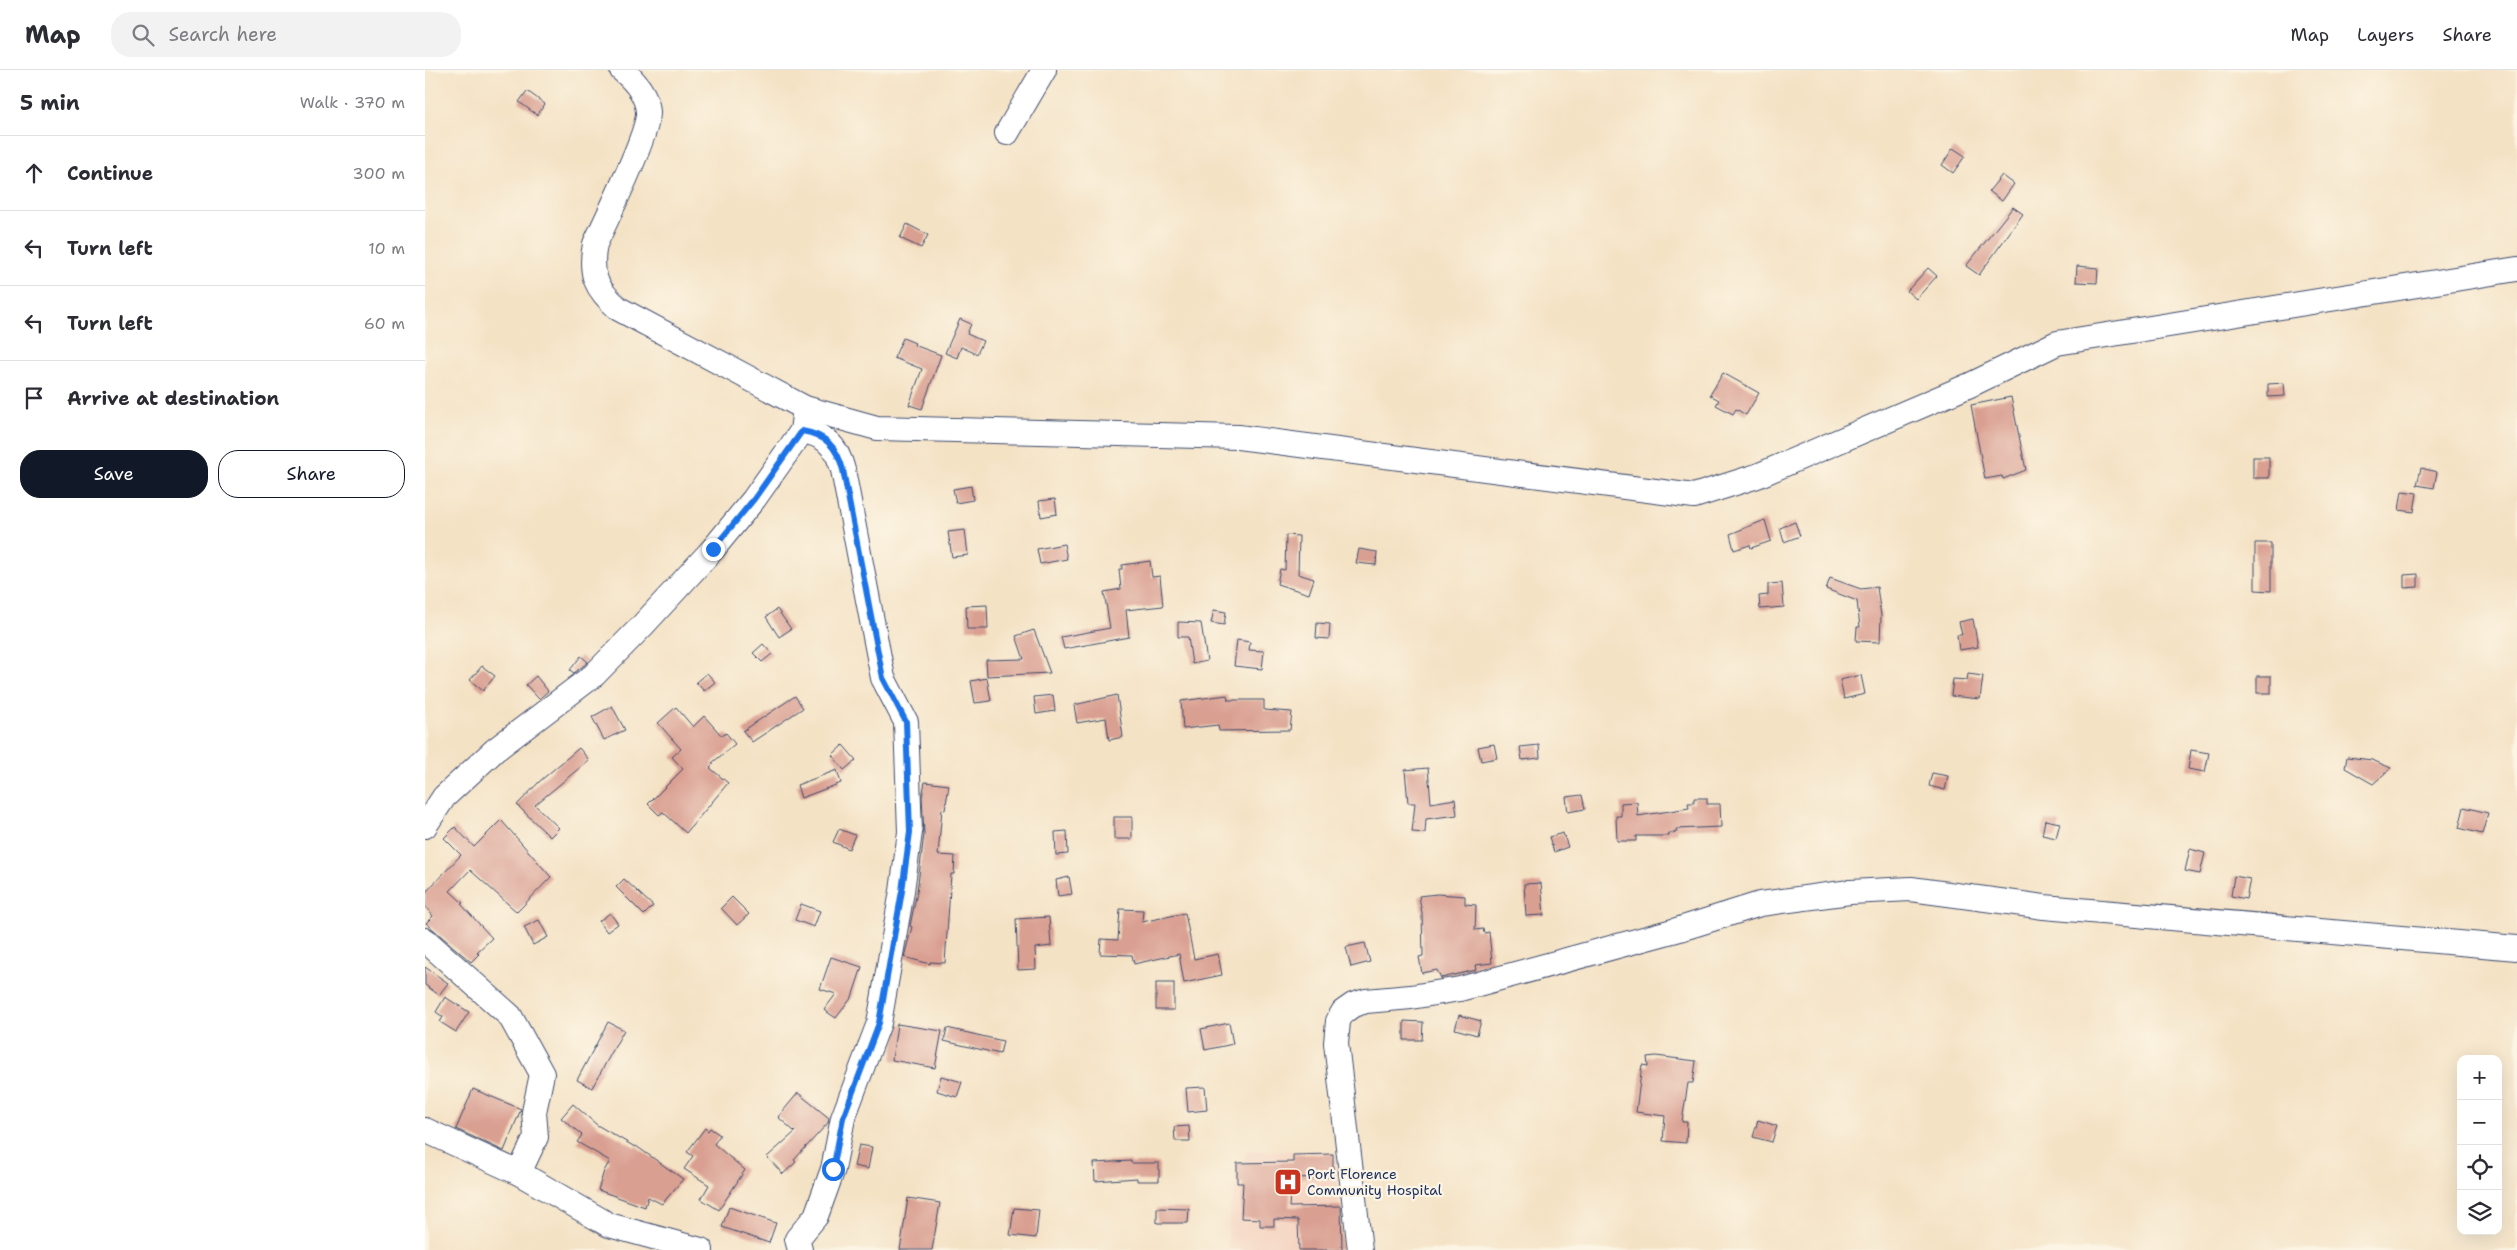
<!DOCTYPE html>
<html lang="en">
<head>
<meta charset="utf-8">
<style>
	:root { --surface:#fff; --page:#f2f2f3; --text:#2b2b33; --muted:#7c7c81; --line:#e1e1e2; --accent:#111827 }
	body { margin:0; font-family:"Shantell Sans",sans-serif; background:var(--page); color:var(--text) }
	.controls { position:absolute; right:15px; bottom:15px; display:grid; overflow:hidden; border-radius:10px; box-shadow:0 5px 20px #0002 }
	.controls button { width:45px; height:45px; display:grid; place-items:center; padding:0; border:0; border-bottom:1px solid var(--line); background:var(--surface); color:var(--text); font:25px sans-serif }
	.stop { position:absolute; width:15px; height:15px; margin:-11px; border:4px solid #1a73e8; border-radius:50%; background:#fff }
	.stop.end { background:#1a73e8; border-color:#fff; box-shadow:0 1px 5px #0008 }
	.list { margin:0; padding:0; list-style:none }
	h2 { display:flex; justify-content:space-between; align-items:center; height:65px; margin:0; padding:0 20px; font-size:21px }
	h2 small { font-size:16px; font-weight:400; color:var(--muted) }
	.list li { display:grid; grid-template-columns:32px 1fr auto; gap:15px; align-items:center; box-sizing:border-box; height:75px; padding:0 20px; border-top:1px solid var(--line) }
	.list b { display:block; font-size:19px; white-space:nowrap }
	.list em { font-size:16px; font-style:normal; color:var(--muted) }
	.actions { display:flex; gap:10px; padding:15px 20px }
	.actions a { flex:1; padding:11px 0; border:1px solid var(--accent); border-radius:20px; text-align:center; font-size:18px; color:var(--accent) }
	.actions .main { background:var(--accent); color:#fff }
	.icon { flex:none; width:28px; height:28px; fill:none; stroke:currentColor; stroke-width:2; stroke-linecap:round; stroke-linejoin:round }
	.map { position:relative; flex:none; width:2092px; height:1180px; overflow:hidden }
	header { display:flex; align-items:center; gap:30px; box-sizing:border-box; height:70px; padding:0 25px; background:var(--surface); border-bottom:1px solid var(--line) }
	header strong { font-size:24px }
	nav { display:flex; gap:28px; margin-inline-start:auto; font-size:18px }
	.search { width:350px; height:45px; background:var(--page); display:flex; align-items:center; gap:12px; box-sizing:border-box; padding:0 18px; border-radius:20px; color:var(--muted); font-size:19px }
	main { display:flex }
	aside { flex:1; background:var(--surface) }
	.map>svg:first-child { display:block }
</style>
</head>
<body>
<header>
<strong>Map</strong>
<div class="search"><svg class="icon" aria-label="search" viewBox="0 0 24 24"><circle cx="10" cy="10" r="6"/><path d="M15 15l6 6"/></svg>Search here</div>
<nav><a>Map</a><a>Layers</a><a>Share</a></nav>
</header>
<main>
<aside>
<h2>5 min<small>Walk · 370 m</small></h2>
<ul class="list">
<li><svg class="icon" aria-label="ahead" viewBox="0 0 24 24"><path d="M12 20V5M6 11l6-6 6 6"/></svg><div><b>Continue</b></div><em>300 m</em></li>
<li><svg class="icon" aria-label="left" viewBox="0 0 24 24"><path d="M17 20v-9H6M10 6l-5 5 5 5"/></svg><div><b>Turn left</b></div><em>10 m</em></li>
<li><svg class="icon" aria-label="left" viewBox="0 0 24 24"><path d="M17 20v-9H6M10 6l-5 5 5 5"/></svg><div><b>Turn left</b></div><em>60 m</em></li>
<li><svg class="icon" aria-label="arrive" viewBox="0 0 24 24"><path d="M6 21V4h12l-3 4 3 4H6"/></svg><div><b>Arrive at destination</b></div></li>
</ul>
<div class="actions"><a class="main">Save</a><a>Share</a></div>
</aside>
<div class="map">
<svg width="2092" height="1180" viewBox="0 0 2092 1180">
	<rect width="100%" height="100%" fill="#fcf5e5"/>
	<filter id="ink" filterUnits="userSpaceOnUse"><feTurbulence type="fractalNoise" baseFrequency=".02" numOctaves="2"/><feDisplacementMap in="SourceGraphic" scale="10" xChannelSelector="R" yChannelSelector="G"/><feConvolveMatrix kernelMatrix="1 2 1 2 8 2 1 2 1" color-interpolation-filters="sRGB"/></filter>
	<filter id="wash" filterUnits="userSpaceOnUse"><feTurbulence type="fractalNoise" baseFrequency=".0096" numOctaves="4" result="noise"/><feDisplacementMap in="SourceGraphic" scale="20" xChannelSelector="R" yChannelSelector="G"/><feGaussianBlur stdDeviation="1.12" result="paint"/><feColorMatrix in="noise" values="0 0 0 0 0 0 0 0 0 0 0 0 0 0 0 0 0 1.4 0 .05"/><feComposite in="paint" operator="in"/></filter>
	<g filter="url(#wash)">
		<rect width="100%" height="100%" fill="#f4e2c5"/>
		<polygon fill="#f4d3c0" points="822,1080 911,1082 917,1180 802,1180 804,1142"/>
		<g id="blocks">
			<g fill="#d99f91">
				<polygon points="102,21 120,34 112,45 94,32"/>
				<polygon points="1528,78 1540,86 1528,103 1517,95"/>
				<polygon points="1577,105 1589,114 1577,131 1564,121"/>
				<polygon points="1588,137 1598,144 1554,205 1541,196"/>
				<polygon points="482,154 503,165 496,178 475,168"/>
				<polygon points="1652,196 1673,198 1672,213 1651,212"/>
				<polygon points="1503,198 1512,206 1491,229 1482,221"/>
				<polygon points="535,249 546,254 542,264 558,271 552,284 536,277 532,288 520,283"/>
				<polygon points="478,268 490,273 489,275 516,285 497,339 484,335 497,299 469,288"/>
				<polygon points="1298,303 1334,323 1321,345 1311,339 1308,344 1291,335 1294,330 1285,325"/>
				<polygon points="1859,313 1860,326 1843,327 1843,314"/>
				<polygon points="1586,327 1601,400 1578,409 1577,406 1560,409 1546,335"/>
				<rect x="1828" y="387" width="16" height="21"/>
				<polygon points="1996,398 2012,402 2009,418 1992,415"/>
				<polygon points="546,416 548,430 531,433 528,419"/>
				<polygon points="1977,421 1992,423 1989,442 1974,440"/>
				<polygon points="630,429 632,444 616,447 614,431"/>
				<polygon points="1340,450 1346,471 1326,478 1325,475 1309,480 1305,464"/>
				<polygon points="1370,452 1375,466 1359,472 1355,458"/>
				<polygon points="540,460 543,485 527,487 523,462"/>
				<polygon points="861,465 874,466 873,504 889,509 884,524 852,514 855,499 860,500"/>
				<polygon points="1830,473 1846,473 1846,521 1830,520"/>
				<polygon points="639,474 642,489 615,494 612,479"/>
				<polygon points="934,479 952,482 951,495 931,493"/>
				<polygon points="725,491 727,507 735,506 738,536 701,540 704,567 639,579 636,567 685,558 679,522 696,519 694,499 697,499 697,495"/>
				<polygon points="1993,504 1993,517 1979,518 1979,505"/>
				<polygon points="1405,508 1436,519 1452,517 1456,546 1455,572 1431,571 1432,557 1435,557 1432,531 1401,519"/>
				<polygon points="1357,513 1359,537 1335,539 1334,526 1343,525 1343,514"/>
				<polygon points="562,535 563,559 542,559 541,536"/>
				<polygon points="352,539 366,559 354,567 341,547"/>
				<polygon points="789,540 801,542 799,555 786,553"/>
				<polygon points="1548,549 1553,577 1534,580 1532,565 1537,565 1534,552"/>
				<polygon points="753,552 776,553 782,591 767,594 763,567 753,567"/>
				<polygon points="892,553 905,554 904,569 891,568"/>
				<polygon points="609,560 625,603 562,606 561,590 599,589 591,566"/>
				<polygon points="812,570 825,572 824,580 839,581 837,599 809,596"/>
				<polygon points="338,574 347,584 337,592 328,583"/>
				<polygon points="156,586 163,592 149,603 145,600"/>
				<polygon points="57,596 70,606 58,621 45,610"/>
				<polygon points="282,603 290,612 279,621 271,612"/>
				<polygon points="1543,604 1558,606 1555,629 1526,626 1528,609 1542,610"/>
				<polygon points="1436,605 1440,624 1419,629 1415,610"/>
				<polygon points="111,606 123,621 114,629 101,615"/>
				<rect x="1832" y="606" width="14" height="17"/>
				<polygon points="562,608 566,631 550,633 546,611"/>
				<polygon points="628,625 630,641 611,644 609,627"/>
				<polygon points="692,625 698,667 684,670 681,648 652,653 649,635"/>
				<polygon points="802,625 803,630 839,630 839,640 867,642 865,660 794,661 793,655 758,659 756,631"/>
				<polygon points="370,626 378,638 327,672 318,661"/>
				<polygon points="187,636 200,660 179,670 167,647"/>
				<polygon points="251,637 268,657 279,646 297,666 301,663 310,674 287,693 289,694 285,698 303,713 261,763 238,742 234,745 223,734 258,699 247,687 256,679 233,653"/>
				<polygon points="1069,674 1072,688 1056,691 1053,677"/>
				<polygon points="418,675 431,690 419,700 407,685"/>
				<polygon points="1114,675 1115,688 1097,690 1095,677"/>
				<polygon points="154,678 164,690 110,735 134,758 125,767 92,735 115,711"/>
				<polygon points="1766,680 1784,683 1780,702 1763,699"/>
				<polygon points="1922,687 1947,690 1966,698 1948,714 1920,698"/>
				<polygon points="1003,698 1006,733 1030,729 1032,745 1001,749 1000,763 987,762 990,733 983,733 980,700"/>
				<polygon points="412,700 416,713 376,728 372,715"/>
				<polygon points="1507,703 1523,706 1520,720 1504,716"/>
				<polygon points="500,712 524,715 520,740 517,739 513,785 530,786 529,804 526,804 520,893 505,892 505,894 479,887 487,857 485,856 492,822 499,764 497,727"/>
				<polygon points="1157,725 1160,739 1143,742 1141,727"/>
				<polygon points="1269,728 1282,728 1282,734 1295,734 1296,757 1251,759 1252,762 1244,764 1244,766 1211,766 1211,771 1192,771 1191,746 1196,746 1196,733 1212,732 1213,746 1264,738 1263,733 1269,733"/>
				<polygon points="2039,737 2063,743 2057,764 2034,758"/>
				<rect x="689" y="747" width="18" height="22"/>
				<polygon points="76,750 126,807 92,842 45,800 25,821 38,833 36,834 67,868 52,882 54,884 46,892 1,853 8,846 0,836 0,823 36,785 19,768 30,757 49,777"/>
				<polygon points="1620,750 1635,753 1631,768 1617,765"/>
				<polygon points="414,759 430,765 424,779 408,772"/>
				<polygon points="642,761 643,784 631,785 630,762"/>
				<polygon points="1138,763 1143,777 1129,782 1124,767"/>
				<polygon points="1765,779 1780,783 1775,804 1760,801"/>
				<polygon points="1809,806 1825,809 1821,829 1806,826"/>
				<polygon points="644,807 647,824 633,826 631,810"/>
				<polygon points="199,809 228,836 219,845 191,817"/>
				<polygon points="1116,813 1119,845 1101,846 1099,814"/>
				<polygon points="1012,824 1040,826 1040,834 1051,835 1050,860 1058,859 1059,863 1064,862 1067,893 1050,895 1051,900 1016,908 1012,900 997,903 994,887 998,886 997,843 994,826"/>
				<polygon points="307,827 324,844 312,855 296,838"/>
				<polygon points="376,834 395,841 389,857 370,850"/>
				<polygon points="695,839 718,840 717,852 760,843 769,889 793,884 797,905 759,913 754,884 709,894 707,885 675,884 676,869 693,870"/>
				<polygon points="185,843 193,854 182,862 174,851"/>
				<polygon points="624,847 626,876 610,878 611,899 593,900 591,849"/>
				<polygon points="114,850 123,867 108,875 99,857"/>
				<polygon points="940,873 945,892 926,897 921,877"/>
				<polygon points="406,887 437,897 427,927 411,948 399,940 411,924 395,919"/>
				<polygon points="0,897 23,913 14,925 0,915"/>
				<rect x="731" y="913" width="18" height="27"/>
				<polygon points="20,927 44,942 31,962 15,952 18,947 11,942"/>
				<polygon points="1034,945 1056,951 1052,965 1030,959"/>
				<polygon points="979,951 998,952 997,970 979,970"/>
				<polygon points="183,952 199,960 167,1018 152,1010"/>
				<polygon points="804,953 808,974 780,980 776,959"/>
				<polygon points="472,954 517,961 510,998 467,990"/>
				<polygon points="522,958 578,971 575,984 519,971"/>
				<polygon points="1231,986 1271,991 1268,1013 1263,1013 1257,1052 1262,1052 1261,1073 1238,1071 1240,1046 1211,1042 1217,995 1223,996 1222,987"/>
				<polygon points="516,1006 537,1012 532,1027 512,1021"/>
				<polygon points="780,1017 782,1040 763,1042 761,1018"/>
				<polygon points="48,1019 96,1039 79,1081 31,1059"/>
				<polygon points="373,1023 404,1048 403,1053 369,1090 371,1092 358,1104 342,1087 370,1062 353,1047"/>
				<polygon points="148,1034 172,1055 210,1077 211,1076 258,1109 237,1134 223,1127 220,1137 173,1120 179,1101 185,1091 152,1072 157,1065 136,1048"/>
				<polygon points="1333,1050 1352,1056 1347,1072 1328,1067"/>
				<polygon points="764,1056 765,1071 750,1071 749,1057"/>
				<polygon points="280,1058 283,1061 285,1058 295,1065 289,1074 320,1100 294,1140 276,1129 284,1115 259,1099 268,1086 262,1082"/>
				<polygon points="434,1075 447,1077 443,1099 429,1096"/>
				<polygon points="908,1084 908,1107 866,1108 864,1137 916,1136 917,1180 874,1180 873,1150 849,1149 849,1156 835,1156 835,1149 816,1148 818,1113 812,1113 812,1093 868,1092 868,1085"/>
				<polygon points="706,1091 706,1093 734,1093 734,1111 712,1111 712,1108 670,1111 669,1093"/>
				<polygon points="483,1128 515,1133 507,1180 475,1180"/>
				<polygon points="304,1137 351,1153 344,1173 297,1157"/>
				<polygon points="589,1138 614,1140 611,1168 585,1165"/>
				<polygon points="732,1138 764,1139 763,1153 732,1153"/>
			</g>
		</g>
	</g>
	<g filter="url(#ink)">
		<use href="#blocks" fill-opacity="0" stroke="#3c4a6d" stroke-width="1"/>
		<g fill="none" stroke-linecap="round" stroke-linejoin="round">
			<defs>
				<g id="minor">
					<path d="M197 0C209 10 222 25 223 42 224 63 181 150 170 174 164 205 171 219 194 239L380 338 377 361C401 365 412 377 418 400L458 608 481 652 485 762 477 821 454 953 418 1048 408 1099 391 1146 372 1169 375 1180"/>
					<polyline points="582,63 619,0"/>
					<polyline points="380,338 452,358 813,367 1269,426 1332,406 1545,315 1632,273 2092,199"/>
					<polyline points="0,756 19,727 70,680 169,605 218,555 288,479 329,429 377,361"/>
					<polyline points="0,870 85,946 117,1004 109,1042 111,1067 94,1103"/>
					<polyline points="0,1060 94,1103 184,1155 276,1180"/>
					<polyline points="935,1180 911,973 913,951 918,942 928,935 941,931 986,927 1035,919 1255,859 1335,834 1425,822 1486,819 1619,837 2092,878"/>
				</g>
			</defs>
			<use href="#minor" stroke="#3c4a6d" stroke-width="26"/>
			<use href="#minor" stroke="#fff" stroke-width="24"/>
		</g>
	</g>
	<g fill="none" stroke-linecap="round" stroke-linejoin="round" filter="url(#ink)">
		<path stroke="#1a73e8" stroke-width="6" d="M288 479 329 429 377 361C401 365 412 377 418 400L458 608 481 652 485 762 477 821 454 953 418 1048 408 1099"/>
	</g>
	<defs>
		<symbol id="hospital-square" viewBox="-11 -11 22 22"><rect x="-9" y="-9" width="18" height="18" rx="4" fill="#c8321e" stroke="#fcf5e5"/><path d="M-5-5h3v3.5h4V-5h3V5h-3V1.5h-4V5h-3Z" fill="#fff"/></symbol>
	</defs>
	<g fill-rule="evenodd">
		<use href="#hospital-square" x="847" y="1096" width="32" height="32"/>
	</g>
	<g text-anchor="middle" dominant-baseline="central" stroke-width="4.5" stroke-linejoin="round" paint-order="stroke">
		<g font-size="14" fill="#1b2f5e" stroke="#fcf5e5" text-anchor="start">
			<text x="882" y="1104">Port Florence<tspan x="882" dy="16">Community Hospital</tspan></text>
		</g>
	</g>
</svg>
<div class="controls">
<button>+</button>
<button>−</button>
<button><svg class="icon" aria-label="locate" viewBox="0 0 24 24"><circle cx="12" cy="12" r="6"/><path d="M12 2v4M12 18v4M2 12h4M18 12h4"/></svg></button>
<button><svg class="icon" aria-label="layers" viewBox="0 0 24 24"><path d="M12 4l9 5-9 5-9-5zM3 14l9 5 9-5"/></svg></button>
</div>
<div class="stop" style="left:408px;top:1099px"></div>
<div class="stop end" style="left:288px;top:479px"></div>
</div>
</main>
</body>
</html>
